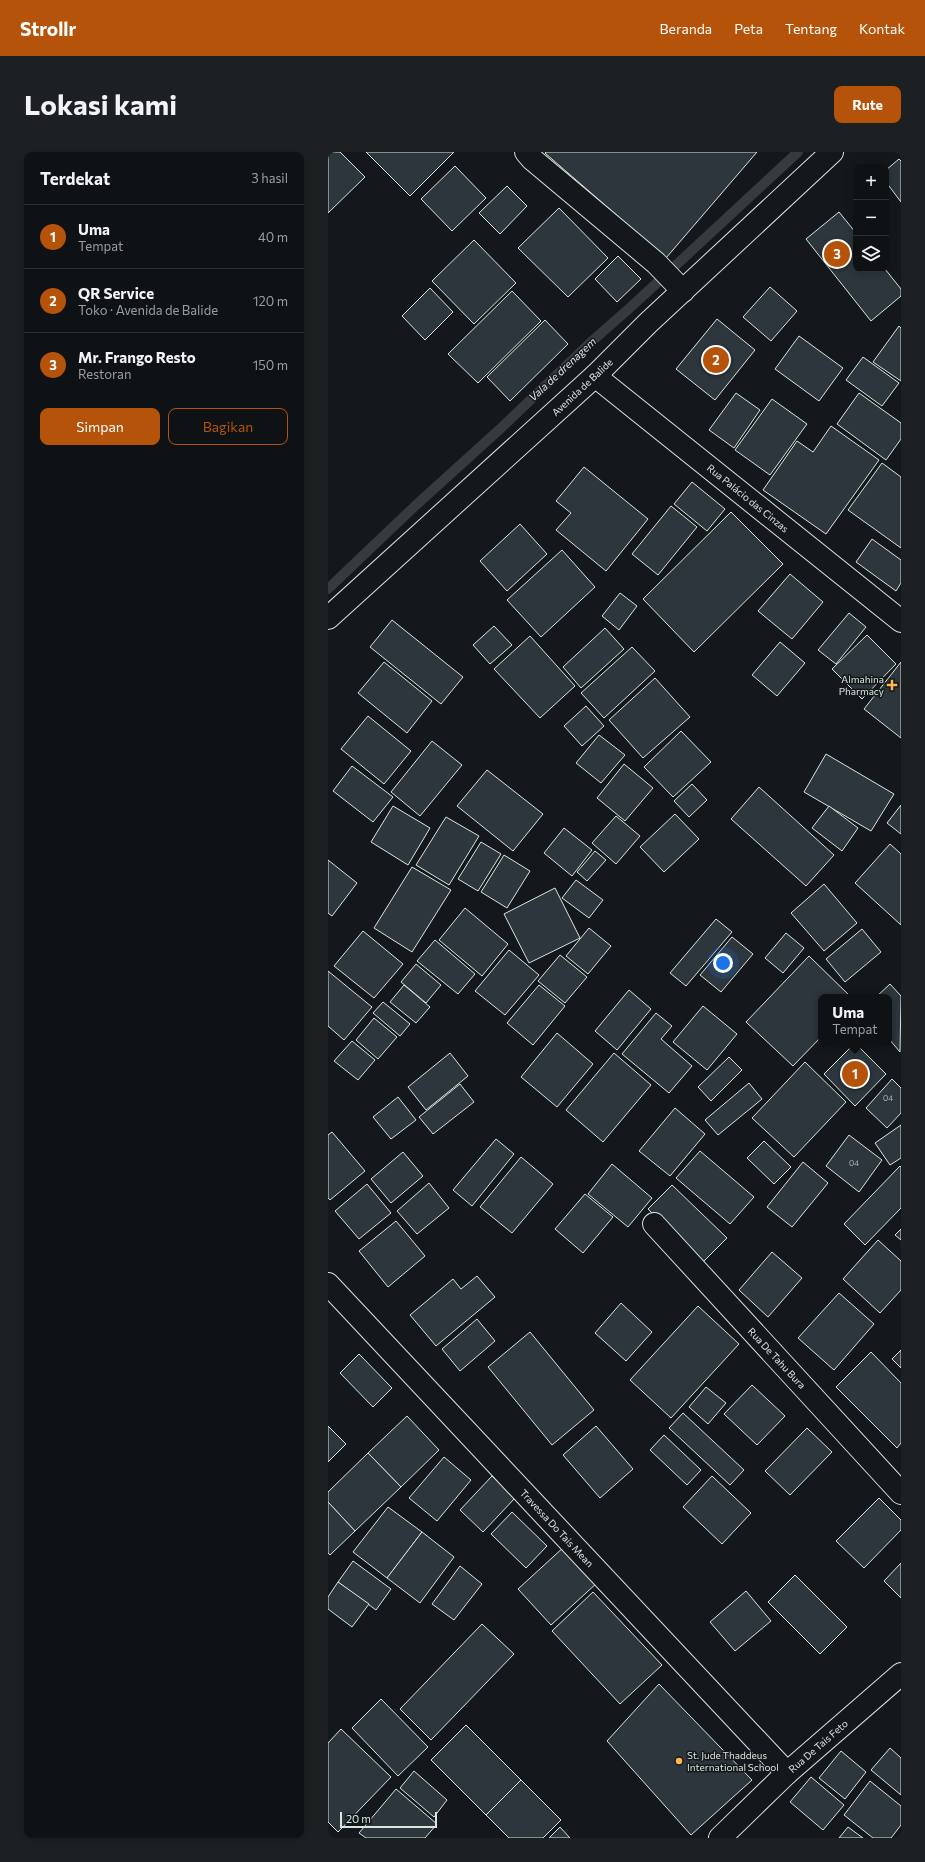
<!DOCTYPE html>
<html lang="id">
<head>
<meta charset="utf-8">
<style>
	:root { --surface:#0f1215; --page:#1d2022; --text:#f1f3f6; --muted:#9b9ea0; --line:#2f3234; --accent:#b45309 }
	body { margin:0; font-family:Commissioner,sans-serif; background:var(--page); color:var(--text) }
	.controls { position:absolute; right:12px; top:12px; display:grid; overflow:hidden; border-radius:8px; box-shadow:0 2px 10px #0003 }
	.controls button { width:36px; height:36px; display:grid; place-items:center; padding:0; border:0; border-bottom:1px solid var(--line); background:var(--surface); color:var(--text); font:20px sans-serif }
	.scale { position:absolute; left:12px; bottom:10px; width:97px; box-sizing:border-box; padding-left:4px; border:2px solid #d8e6dc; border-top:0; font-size:11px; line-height:14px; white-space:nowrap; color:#d8e6dc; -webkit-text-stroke:3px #14181c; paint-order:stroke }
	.you { position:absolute; left:395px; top:811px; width:14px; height:14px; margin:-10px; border:3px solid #fff; border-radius:50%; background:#1a73e8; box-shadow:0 0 0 6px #1a73e833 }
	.badge { display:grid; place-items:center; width:26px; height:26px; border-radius:50%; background:var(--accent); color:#fff; font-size:13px; font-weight:700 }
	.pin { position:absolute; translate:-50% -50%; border:2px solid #fff; box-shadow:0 1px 4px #0006 }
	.popup { position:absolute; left:490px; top:842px; width:74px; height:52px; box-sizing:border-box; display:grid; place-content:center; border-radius:8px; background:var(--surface); filter:drop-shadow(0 1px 3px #0005); font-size:13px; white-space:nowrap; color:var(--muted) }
	.popup b { font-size:15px; color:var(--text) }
	.popup::after { content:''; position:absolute; left:50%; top:100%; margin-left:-8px; border:8px solid transparent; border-top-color:var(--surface) }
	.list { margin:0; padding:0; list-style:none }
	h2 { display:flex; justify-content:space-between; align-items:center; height:52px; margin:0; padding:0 16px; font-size:17px }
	h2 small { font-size:13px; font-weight:400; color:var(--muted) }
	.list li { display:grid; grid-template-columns:26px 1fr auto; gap:12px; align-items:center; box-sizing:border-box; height:64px; padding:0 16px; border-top:1px solid var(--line) }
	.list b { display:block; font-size:15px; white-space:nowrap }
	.list p { margin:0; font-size:13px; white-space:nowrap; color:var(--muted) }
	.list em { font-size:13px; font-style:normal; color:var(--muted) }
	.actions { display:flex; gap:8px; padding:12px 16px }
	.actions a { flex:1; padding:9px 0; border:1px solid var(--accent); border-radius:8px; text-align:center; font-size:14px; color:var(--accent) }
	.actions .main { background:var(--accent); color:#fff }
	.icon { flex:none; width:22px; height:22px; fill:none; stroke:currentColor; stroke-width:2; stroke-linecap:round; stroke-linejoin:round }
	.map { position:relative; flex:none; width:573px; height:1686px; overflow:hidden; border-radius:8px }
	header { display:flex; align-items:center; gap:24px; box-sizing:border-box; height:56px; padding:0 20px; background:var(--accent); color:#fff }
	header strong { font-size:19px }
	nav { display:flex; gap:22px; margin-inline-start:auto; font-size:14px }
	.intro { display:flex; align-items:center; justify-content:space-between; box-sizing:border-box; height:96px; padding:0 24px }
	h1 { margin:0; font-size:28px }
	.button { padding:10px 18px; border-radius:8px; background:var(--accent); color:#fff; font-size:14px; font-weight:700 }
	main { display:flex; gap:24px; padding:0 24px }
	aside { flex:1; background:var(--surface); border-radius:8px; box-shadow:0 2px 10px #0003 }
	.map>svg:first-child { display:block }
</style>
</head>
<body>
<header>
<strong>Strollr</strong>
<nav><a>Beranda</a><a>Peta</a><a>Tentang</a><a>Kontak</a></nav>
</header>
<div class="intro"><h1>Lokasi kami</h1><a class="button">Rute</a></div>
<main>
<aside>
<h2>Terdekat<small>3 hasil</small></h2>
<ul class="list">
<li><span class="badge">1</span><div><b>Uma</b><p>Tempat</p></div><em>40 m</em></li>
<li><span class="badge">2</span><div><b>QR Service</b><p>Toko · Avenida de Balide</p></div><em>120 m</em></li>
<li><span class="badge">3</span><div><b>Mr. Frango Resto</b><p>Restoran</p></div><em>150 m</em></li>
</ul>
<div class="actions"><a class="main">Simpan</a><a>Bagikan</a></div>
</aside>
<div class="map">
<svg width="573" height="1686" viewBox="0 0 573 1686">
	<rect width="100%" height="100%" fill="#14181c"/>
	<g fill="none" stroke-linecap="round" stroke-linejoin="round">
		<polyline stroke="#363b3e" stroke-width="10" points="0,437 87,354 172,277 263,190 304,154 470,0"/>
	</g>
	<g fill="#2c363c" stroke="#d8e6dc">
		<polygon points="0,0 12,0 37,25 0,61"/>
		<polygon points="38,0 126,0 82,44"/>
		<polygon points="218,0 429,0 338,106 217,1"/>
		<polygon points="571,7 573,9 573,50 558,30 558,18"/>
		<polygon points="127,14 158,46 124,79 93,47"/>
		<polygon points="179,34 199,54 172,82 151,61"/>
		<polygon points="231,56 280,106 240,145 190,96"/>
		<polygon points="511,60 528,81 528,117 557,117 573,137 573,144 543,169 478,87"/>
		<polygon points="146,88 188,131 146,172 104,129"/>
		<polygon points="290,104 313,127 289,150 267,127"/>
		<polygon points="442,135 469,159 443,189 415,165"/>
		<polygon points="102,136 125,160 97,188 74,164"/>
		<polygon points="184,139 213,169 150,231 120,202"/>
		<polygon points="389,167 427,198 387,248 348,217"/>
		<polygon points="217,168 240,192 182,249 159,225"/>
		<polygon points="571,174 573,176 573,229 545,210"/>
		<polygon points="471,184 515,216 491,249 447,217"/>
		<polygon points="535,205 571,231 554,254 518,228"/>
		<polygon points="408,241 432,258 406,296 381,278"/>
		<polygon points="531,241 573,271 573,287 558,308 509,272"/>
		<polygon points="444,247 479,272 442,323 407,298"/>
		<polygon points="503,274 551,308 498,382 435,338 469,289 485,300"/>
		<polygon points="554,311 573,325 573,396 520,358"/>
		<polygon points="256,315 320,367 278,419 228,378 243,361 228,349"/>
		<polygon points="364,330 397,357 379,379 346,352"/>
		<polygon points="343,354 369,375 330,423 304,402"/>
		<polygon points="403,360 455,412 366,500 315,447"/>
		<polygon points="192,372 219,402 179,439 152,409"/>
		<polygon points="544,387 573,408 573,431 568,439 528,410"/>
		<polygon points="234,398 267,435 213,485 179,448"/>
		<polygon points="462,422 495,450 464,487 430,459"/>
		<polygon points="292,441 309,454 291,478 274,464"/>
		<polygon points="521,461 538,475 508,512 490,498"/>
		<polygon points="64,468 135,525 113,552 42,495"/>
		<polygon points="166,474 184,493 162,512 145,493"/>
		<polygon points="277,476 296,497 253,536 235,515"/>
		<polygon points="539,483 568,512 534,547 504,517"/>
		<polygon points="202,484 247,534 212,566 166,517"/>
		<polygon points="452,490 477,511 449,544 424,523"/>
		<polygon points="304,495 327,519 276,566 253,541"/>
		<polygon points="56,510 104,549 79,581 30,541"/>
		<polygon points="573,510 573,586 536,557"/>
		<polygon points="327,526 362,565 315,606 281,568"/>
		<polygon points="258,554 276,574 254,594 236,574"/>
		<polygon points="40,564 83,599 56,632 13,597"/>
		<polygon points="353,579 383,610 345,645 316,615"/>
		<polygon points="271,583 297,603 273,631 248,611"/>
		<polygon points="104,589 134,613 92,664 63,640"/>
		<polygon points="498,602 566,642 543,679 476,640"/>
		<polygon points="296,612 325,636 297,669 269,646"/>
		<polygon points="24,614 65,645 45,670 5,639"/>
		<polygon points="159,618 215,662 185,699 129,654"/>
		<polygon points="364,632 379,648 361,665 346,649"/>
		<polygon points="431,635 506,703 478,734 403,667"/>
		<polygon points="573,653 573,682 559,671"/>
		<polygon points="65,654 102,676 80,713 43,690"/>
		<polygon points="501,654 530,676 514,699 484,676"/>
		<polygon points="347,662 371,687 336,720 312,695"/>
		<polygon points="288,664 312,684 288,712 264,691"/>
		<polygon points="118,665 151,684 121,733 88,713"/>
		<polygon points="236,676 264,698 244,724 216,701"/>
		<polygon points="153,690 173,702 150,739 130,727"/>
		<polygon points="562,692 573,702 573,773 527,731"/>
		<polygon points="267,699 278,708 259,729 249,720"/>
		<polygon points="176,703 202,719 179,756 153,740"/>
		<polygon points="0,708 29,731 4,764 0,761"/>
		<polygon points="84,715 123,738 84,800 46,776"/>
		<polygon points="248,728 275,748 261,766 234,746"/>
		<polygon points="496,732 529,771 496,799 463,761"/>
		<polygon points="227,736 252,786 201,811 176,762"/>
		<polygon points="137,756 180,792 154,824 111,788"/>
		<polygon points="388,767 404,780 358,834 342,821"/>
		<polygon points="261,776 283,794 260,822 238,804"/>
		<polygon points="534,777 553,800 517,830 498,807"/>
		<polygon points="35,779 75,812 46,846 6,814"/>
		<polygon points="458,781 476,796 455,821 437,806"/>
		<polygon points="404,785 425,802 393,840 372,823"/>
		<polygon points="107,788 147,822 130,842 89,809"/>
		<polygon points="181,798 211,823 177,863 147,839"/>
		<polygon points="232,803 259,825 237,851 210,829"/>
		<polygon points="481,804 523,845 493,845 493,885 465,914 418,870"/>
		<polygon points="88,812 113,833 98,851 73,830"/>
		<polygon points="0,819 44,855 16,888 0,874"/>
		<polygon points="562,832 573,844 572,900 561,887 561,845 548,845"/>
		<polygon points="76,833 102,855 88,871 62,850"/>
		<polygon points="211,833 237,854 205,893 179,871"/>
		<polygon points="301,838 323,857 289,898 267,879"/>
		<polygon points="55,850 82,872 72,884 45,861"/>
		<polygon points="375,854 409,882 379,918 345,890"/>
		<polygon points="328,861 344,874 333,887 364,914 341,941 294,902"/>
		<polygon points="46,866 69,885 50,907 28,888"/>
		<polygon points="229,881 265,912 229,955 193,925"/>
		<polygon points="24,889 47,908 30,928 6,909"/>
		<polygon points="527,891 558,922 527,954 496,922"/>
		<polygon points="122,901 140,924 98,958 80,935"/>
		<polygon points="286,901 323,933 275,990 238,958"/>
		<polygon points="401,905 414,918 383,949 370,935"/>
		<polygon points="477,910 518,950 466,1005 424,966"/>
		<polygon points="564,927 573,936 573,961 559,976 538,956"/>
		<polygon points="421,931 434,947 390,983 377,968"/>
		<polygon points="132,932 146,950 105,982 91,965"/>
		<polygon points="70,945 88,968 63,987 45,965"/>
		<polygon points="347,956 377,982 342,1024 311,999"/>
		<polygon points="573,973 573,1006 562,1013 547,991"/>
		<polygon points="4,980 37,1019 2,1048 0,1046 0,983"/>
		<polygon points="521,983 554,1008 531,1040 498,1014"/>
		<polygon points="168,987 186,1002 144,1054 125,1038"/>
		<polygon points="436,989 463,1015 446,1032 419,1006"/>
		<polygon points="372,999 426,1045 402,1072 348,1026"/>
		<polygon points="75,1000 95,1024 63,1051 43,1027"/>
		<polygon points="193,1005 225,1032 184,1081 152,1055"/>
		<polygon points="475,1010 500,1031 464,1075 439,1055"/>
		<polygon points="284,1012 324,1046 300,1075 260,1042"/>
		<polygon points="572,1014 573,1015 573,1056 537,1093 516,1072"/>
		<polygon points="101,1031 121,1056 89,1082 69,1059"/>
		<polygon points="39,1032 63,1061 31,1087 7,1059"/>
		<polygon points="344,1033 399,1086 374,1111 320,1057"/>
		<polygon points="257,1042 285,1065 255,1101 227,1077"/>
		<polygon points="68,1069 97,1104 60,1135 31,1099"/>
		<polygon points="573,1077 573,1088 567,1083"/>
		<polygon points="550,1088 573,1109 573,1138 552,1161 515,1127"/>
		<polygon points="444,1100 474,1126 440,1165 411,1138"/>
		<polygon points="149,1124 167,1145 108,1194 82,1163 125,1127 133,1137"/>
		<polygon points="511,1141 546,1172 506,1218 470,1186"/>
		<polygon points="293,1151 324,1180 298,1209 267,1181"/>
		<polygon points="370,1154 411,1192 343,1266 302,1228"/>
		<polygon points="149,1167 167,1189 132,1219 114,1197"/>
		<polygon points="202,1180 266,1258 224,1293 160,1215"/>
		<polygon points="573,1198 573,1216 564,1207"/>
		<polygon points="543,1200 573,1231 573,1291 569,1296 508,1235"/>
		<polygon points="31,1202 64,1236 45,1255 12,1221"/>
		<polygon points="424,1233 457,1264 429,1293 396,1262"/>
		<polygon points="378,1235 398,1251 380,1272 361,1255"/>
		<polygon points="355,1261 416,1318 402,1333 341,1276"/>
		<polygon points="79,1264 111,1298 73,1335 40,1301"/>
		<polygon points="0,1274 18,1292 0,1310"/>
		<polygon points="268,1274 305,1317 272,1346 235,1303"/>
		<polygon points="479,1276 504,1300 462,1343 437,1319"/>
		<polygon points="336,1283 373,1318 359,1333 322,1298"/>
		<polygon points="40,1301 73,1335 27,1379 0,1350 0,1340"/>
		<polygon points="116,1305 143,1328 109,1369 81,1346"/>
		<polygon points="164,1324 187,1346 155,1380 132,1358"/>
		<polygon points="384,1324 423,1361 394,1392 355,1355"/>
		<polygon points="551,1346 573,1368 573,1378 536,1416 508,1389"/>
		<polygon points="0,1350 27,1379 2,1403 0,1401"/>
		<polygon points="60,1355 94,1380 59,1426 25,1400"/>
		<polygon points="184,1360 219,1394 198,1416 163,1382"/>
		<polygon points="94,1380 126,1405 92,1451 59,1426"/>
		<polygon points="237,1394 270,1430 223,1473 190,1437"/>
		<polygon points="25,1409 63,1437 48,1458 10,1430"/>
		<polygon points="573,1411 573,1446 556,1429"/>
		<polygon points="132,1414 154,1432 126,1468 104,1452"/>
		<polygon points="467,1423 519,1475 492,1502 440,1450"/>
		<polygon points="10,1430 41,1452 24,1475 0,1457 0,1445"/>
		<polygon points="418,1439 443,1469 407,1499 382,1470"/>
		<polygon points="265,1440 334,1513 292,1552 224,1479"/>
		<polygon points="154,1472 186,1502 103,1588 72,1557"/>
		<polygon points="331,1532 424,1628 363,1683 279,1589"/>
		<polygon points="53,1547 100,1595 70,1624 24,1576"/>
		<polygon points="138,1573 193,1628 158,1663 103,1608"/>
		<polygon points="13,1577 63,1625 10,1680 0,1670 0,1591"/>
		<polygon points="562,1596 573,1606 573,1643 543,1618"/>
		<polygon points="513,1599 538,1620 517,1647 491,1626"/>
		<polygon points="86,1619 119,1648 106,1665 72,1636"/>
		<polygon points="483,1625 516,1653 495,1678 462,1650"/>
		<polygon points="193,1628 233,1668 215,1686 181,1686 158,1663"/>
		<polygon points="542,1629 573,1654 573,1673 563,1686 545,1686 516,1663"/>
		<polygon points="68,1637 109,1672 97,1686 38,1686 31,1681"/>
		<polygon points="232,1675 242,1686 221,1686"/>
		<polygon points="520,1675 535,1686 511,1686"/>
	</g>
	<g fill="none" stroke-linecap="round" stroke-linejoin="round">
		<defs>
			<g id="minor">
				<polyline points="198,0 204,7 328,111 355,139"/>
				<polyline points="326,1072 573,1341"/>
				<polyline points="0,1132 459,1621"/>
				<polyline points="392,1686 459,1621 573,1522"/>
			</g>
			<polyline id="tertiary" points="267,224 573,469"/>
			<polyline id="secondary" points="0,466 267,224 320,171 504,0"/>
		</defs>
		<use href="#minor" stroke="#d8e6dc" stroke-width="24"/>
		<use href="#tertiary" stroke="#d8e6dc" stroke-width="24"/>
		<use href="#secondary" stroke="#d8e6dc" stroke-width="24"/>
		<use href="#minor" stroke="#14181c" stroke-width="22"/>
		<use href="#tertiary" stroke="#14181c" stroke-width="22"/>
		<use href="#secondary" stroke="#14181c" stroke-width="22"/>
	</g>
	<g fill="#ffb74d" stroke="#14181c" stroke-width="1.5">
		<path d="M562 527h4v4h4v4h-4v4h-4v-4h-4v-4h4z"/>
		<circle cx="351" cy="1609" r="4"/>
	</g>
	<g text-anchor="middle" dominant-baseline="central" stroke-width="3" stroke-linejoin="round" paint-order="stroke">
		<g font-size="8" fill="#adbab4">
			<text x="560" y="946">04</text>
			<text x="526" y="1011">04</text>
		</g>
		<g font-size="10" fill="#d8e6dc" stroke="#14181c">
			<text transform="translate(254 235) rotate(-43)">Avenida de Balide</text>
			<text transform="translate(420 346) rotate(39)">Rua Palácio das Cinzas</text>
			<text transform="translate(449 1206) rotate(47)">Rua De Tahu Bura</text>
			<text transform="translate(229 1376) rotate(47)">Travessa Do Tais Mean</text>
			<text transform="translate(490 1594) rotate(-41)">Rua De Tais Feto</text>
		</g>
		<g font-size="10" fill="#d8e6dc" stroke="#14181c" text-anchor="end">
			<text x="556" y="527">Almahina<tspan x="556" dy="12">Pharmacy</tspan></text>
			<text x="359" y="1603" text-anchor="start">St. Jude Thaddeus<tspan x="359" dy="12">International School</tspan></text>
		</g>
		<g font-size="11" font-style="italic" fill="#d8e6dc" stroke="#14181c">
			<text transform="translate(234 217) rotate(-43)">Vala de drenagem</text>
		</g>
	</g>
</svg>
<div class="controls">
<button>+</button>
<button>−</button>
<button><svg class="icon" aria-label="layers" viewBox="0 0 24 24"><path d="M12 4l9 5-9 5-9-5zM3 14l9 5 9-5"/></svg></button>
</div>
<div class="scale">20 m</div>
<div class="you"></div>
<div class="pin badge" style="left:527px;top:922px">1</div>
<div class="popup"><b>Uma</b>Tempat</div>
<div class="pin badge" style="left:388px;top:208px">2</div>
<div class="pin badge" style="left:509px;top:102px">3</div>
</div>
</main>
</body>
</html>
